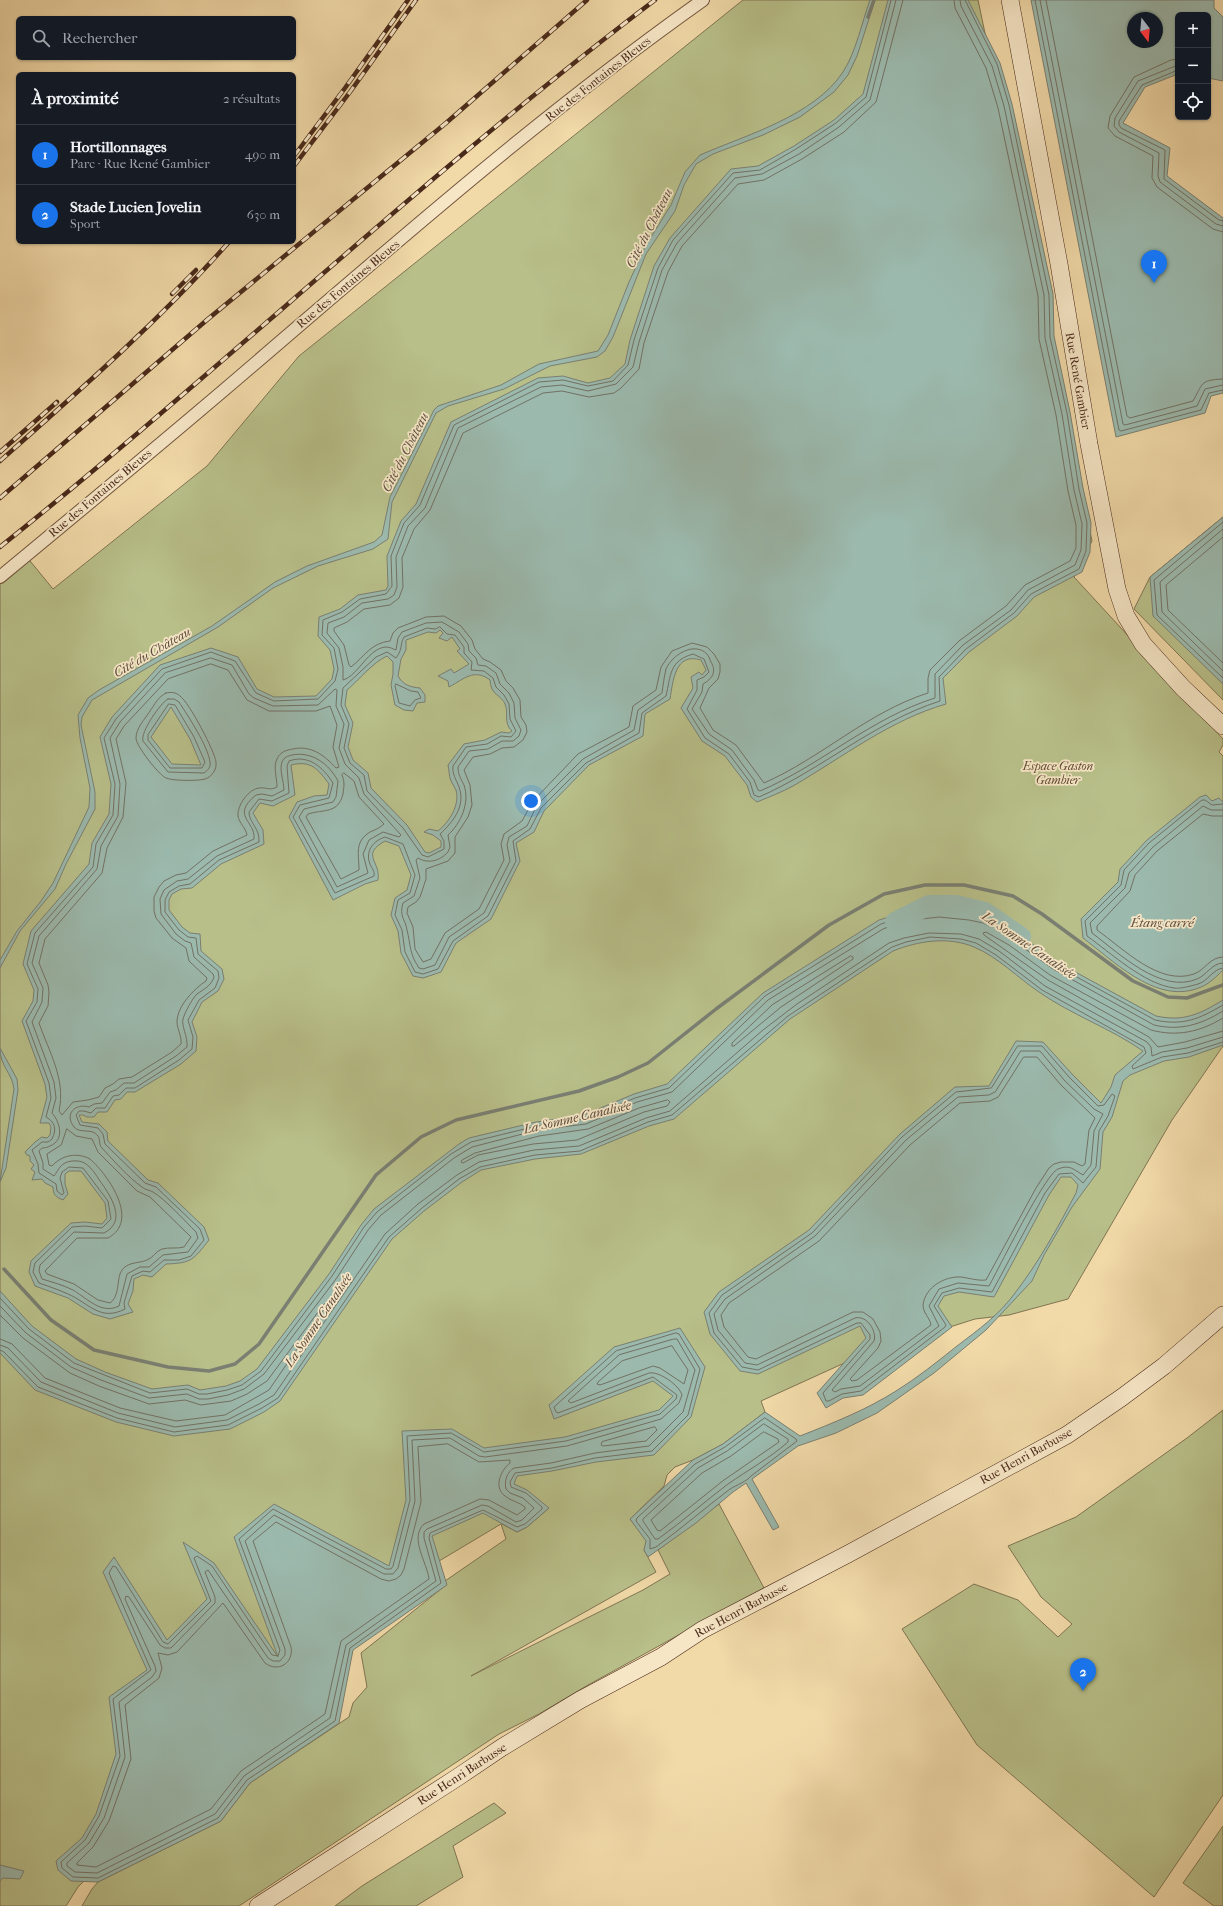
<!DOCTYPE html>
<html lang="fr">
<head>
<meta charset="utf-8">
<style>
	:root { --surface:#171b24; --page:#242831; --text:#f1f3f6; --muted:#9ea1a6; --line:#363941; --accent:#1a73e8 }
	body { margin:0; font-family:"IM FELL French Canon",serif; background:var(--page); color:var(--text) }
	.controls { position:absolute; right:12px; top:12px; display:grid; overflow:hidden; border-radius:6px; box-shadow:0 1px 3px #0004 }
	.controls button { width:36px; height:36px; display:grid; place-items:center; padding:0; border:0; border-bottom:1px solid var(--line); background:var(--surface); color:var(--text); font:20px sans-serif }
	.compass { position:absolute; left:1127px; top:12px; width:36px; height:36px; border-radius:50%; background:var(--surface); box-shadow:0 1px 3px #0004; rotate:164deg }
	.you { position:absolute; left:531px; top:801px; width:14px; height:14px; margin:-10px; border:3px solid #fff; border-radius:50%; background:#1a73e8; box-shadow:0 0 0 6px #1a73e833 }
	.badge { display:grid; place-items:center; width:26px; height:26px; border-radius:50%; background:var(--accent); color:#fff; font-size:13px; font-weight:700 }
	.pin { position:absolute; translate:-50% -33px; filter:drop-shadow(0 1px 2px #0008) }
	.pin::after { content:''; position:absolute; top:21px; width:14px; height:12px; background:inherit; clip-path:polygon(0 0,100% 0,50% 100%) }
	.list { margin:0; padding:0; list-style:none }
	h2 { display:flex; justify-content:space-between; align-items:center; height:52px; margin:0; padding:0 16px; font-size:17px }
	h2 small { font-size:13px; font-weight:400; color:var(--muted) }
	.list li { display:grid; grid-template-columns:26px 1fr auto; gap:12px; align-items:center; box-sizing:border-box; height:60px; padding:0 16px; border-top:1px solid var(--line) }
	.list b { display:block; font-size:15px; white-space:nowrap }
	.list p { margin:0; font-size:13px; white-space:nowrap; color:var(--muted) }
	.list em { font-size:13px; font-style:normal; color:var(--muted) }
	.icon { flex:none; width:22px; height:22px; fill:none; stroke:currentColor; stroke-width:2; stroke-linecap:round; stroke-linejoin:round }
	.map { position:relative; flex:none; width:1223px; height:1906px; overflow:hidden }
	.search { position:absolute; background:var(--surface); box-shadow:0 1px 3px #0004; left:16px; top:16px; width:280px; height:44px; display:flex; align-items:center; gap:10px; box-sizing:border-box; padding:0 14px; border-radius:6px; color:var(--muted); font-size:15px }
	.panel { position:absolute; background:var(--surface); box-shadow:0 1px 3px #0004; left:16px; top:72px; width:280px; height:172px; border-radius:6px }
	.map>svg:first-child { display:block }
</style>
</head>
<body>
<div class="map">
<svg width="1223" height="1906" viewBox="0 0 1223 1906">
	<rect width="100%" height="100%" fill="#f1d9a8"/>
	<filter id="stains"><feTurbulence type="fractalNoise" baseFrequency=".005" numOctaves="4"/><feColorMatrix values="0 0 0 0 .2 0 0 0 0 .09 0 0 0 0 .02 0 0 0 .5 -.17"/></filter>
	<radialGradient id="worn" r=".72"><stop offset=".6" stop-color="#630" stop-opacity="0"/><stop offset="1" stop-color="#630" stop-opacity=".3"/></radialGradient>
	<g fill="#b8bf89" stroke="#807452" fill-rule="evenodd">
		<path d="M743 0H978L1092 541 1074 577 1223 739V745L1219 752 1223 756V1046L1172 1120 1068 1299 1009 1315 975 1319 862 1355 761 1401 765 1412 723 1444 693 1460 675 1467 667 1475 664 1486 630 1519 647 1541 644 1550 656 1572 471 1676 643 1590 670 1574 658 1550 719 1504 764 1588 588 1685 539 1714 499 1734 239 1906H82L92 1889 98 1882 221 1821 250 1783 349 1717 353 1703 367 1687 361 1653 446 1585 445 1581 506 1539 501 1524 404 1582 243 1723 78 1887 66 1906H0V577L26 556 53 589 207 466 299 356ZM549 1508 527 1527 517 1532 502 1524Z"/>
		<polygon points="1223,517 1223,700 1134,609 1150,577"/>
		<polygon points="1223,1410 1223,1795 1154,1897 977,1745 902,1629 974,1584 1018,1600 1058,1637 1072,1624 1041,1597 1008,1546 1076,1517 1187,1438"/>
		<polygon points="494,1803 506,1813 453,1846 463,1877 416,1906 335,1906 362,1886"/>
		<polygon points="1223,1826 1223,1906 1214,1906 1183,1883"/>
	</g>
	<g fill="#9bb9ad" stroke="#7a7f72" fill-rule="evenodd">
		<path d="M870 0H875L857 56 848 75 834 92 800 117 763 135 713 154 696 164 684 185 675 211 646 254 613 337 605 351 597 357 550 366 504 389 448 406 436 413 392 502 388 539 373 549 318 566 273 588 218 627 92 700 82 717 81 725 95 792V809L66 864 55 889 20 931 0 968V960L17 931 41 901 53 883 89 807 90 788 80 738 78 715 88 698 99 690 212 626 275 582 307 566 374 542 382 535 390 497 434 410 438 406 501 385 539 364 598 351 608 335 629 282 646 245 671 205 685 172 700 155C746 135 814 116 843 72 856 52 862 22 870 0Z"/>
		<path d="M888 0H968L1000 63 1012 104 1053 294 1054 336 1070 412 1083 488 1091 523 1090 552 1082 572 1034 597 1017 616 969 652 943 678 946 704C890 720 843 757 793 786 782 792 769 797 757 802L751 797 747 785 725 756 702 741 681 708 693 688 691 677 699 672 702 675 706 670 701 660C675 652 673 681 670 699L645 714 643 736 589 765 544 811 534 832 516 843 520 861 491 919 456 943 441 972 423 978 413 976 401 953 398 931 391 915 395 898 407 890 411 875 399 846 385 841C360 855 381 861 378 880L365 884 333 900 289 817 297 802 314 796 327 795 329 784C318 769 311 760 291 765L295 795 273 806 260 803 253 813 263 830 264 844 221 864 192 888 181 889 172 894 169 900V910L182 927 190 933 200 934 201 951 222 969 224 979 218 991 202 1002 192 1022 197 1037 196 1051 181 1064 135 1092H127L121 1099 115 1100 107 1112H98L94 1117H87L83 1115H79L82 1122 99 1124 107 1132 108 1141 148 1180 158 1183 204 1227 209 1240C193 1260 192 1263 166 1264L152 1277 143 1275 134 1279 133 1291 128 1304 133 1312 110 1319 93 1314 68 1298 35 1286 29 1272 31 1261 71 1223 85 1222 102 1224 107 1218 105 1203 81 1171H69L65 1174V1184L68 1194 63 1200C56 1197 53 1195 53 1187L45 1183 42 1179 32 1180 35 1172 31 1169 34 1165 30 1161V1156L27 1155 25 1152 35 1142 42 1137 47 1138 50 1135 51 1127 49 1123H40L47 1097 45 1084 22 1021 33 1001 34 990 23 964 31 931 89 864 92 843 109 814 111 784 100 737 112 717 160 665 211 648 238 657 257 689 274 697 316 696 332 679 334 669 330 650 318 636 319 617 340 609 358 595 386 590 388 586 387 556 401 521 416 504 451 422 538 378 563 376 588 383 610 378 625 364 630 340 654 266 670 238 731 169 758 166 794 146 834 120 863 94ZM440 630 443 633 439 638 447 641 452 637 460 649 457 651 469 664 454 673 451 669 438 676 448 681 449 687C464 679 474 668 490 680 490 682 491 687 492 689 495 695 502 697 505 704 509 713 503 723 512 731L509 733 501 732 485 740 464 744 448 765C449 770 449 774 450 778 451 782 454 786 456 790 460 805 450 821 438 831L429 829 424 832 433 835 441 841V847L429 853 425 852 407 825 371 788 368 773 353 760 348 747 353 723 345 705 347 690C360 679 372 663 387 656L393 662V674L391 685 395 705 404 710 413 711 417 703 425 702V695L420 688C410 687 403 685 398 676L401 659 406 650V640L428 632 436 633ZM171 707 190 739 201 765 172 764 151 737Z"/>
		<path d="M1031 0H1214V8L1223 17V81L1208 78V15H1178V74L1145 87 1123 123 1170 148 1167 176 1223 218V393L1211 396 1205 413 1116 437ZM1133 18H1157V42H1133Z"/>
		<polygon points="1223,517 1223,684 1153,616 1150,577"/>
		<path d="M1206 795 1212 801 1219 798 1223 802V970C1217 976 1209 984 1201 987 1158 1006 1115 962 1083 938L1081 919 1118 882 1120 869 1147 840 1200 797Z"/>
		<path d="M948 908 986 915 1008 926 1057 962 1156 1016C1184 1022 1200 1014 1223 1000V1045L1189 1057 1164 1061 1130 1075 1123 1081 1112 1117 1103 1132 1100 1169 1072 1207 1044 1255 1032 1281 986 1330 934 1373 877 1413 836 1433 798 1446 752 1479 779 1527 773 1530 746 1483 733 1492 696 1523 648 1557 644 1550 646 1541 630 1519 693 1460 723 1444 765 1412 800 1436C833 1423 866 1410 896 1391 917 1378 937 1362 957 1346 978 1330 999 1315 1015 1293 1039 1262 1058 1227 1076 1193L1078 1185 1071 1177H1061L1049 1195 994 1297 959 1292 944 1296 938 1306 952 1327 863 1395 843 1398 826 1408 817 1393 866 1338 860 1326 758 1374 740 1371 710 1334 704 1312 719 1292 809 1230 900 1134 955 1087 989 1086 1016 1041 1043 1042 1072 1074 1101 1103 1111 1087 1115 1075 1143 1051C1110 1028 1072 1015 1039 992 1018 978 998 957 974 947 948 936 918 941 893 951L790 1019 674 1119 649 1126 581 1154 535 1159 481 1170 462 1182 424 1211 392 1239 280 1401 264 1412 230 1429 174 1436 116 1422 35 1390 0 1353V1291L32 1326 76 1359 105 1372 152 1389 188 1385 200 1390 226 1386 240 1381 257 1369 329 1274 361 1225 374 1209 459 1144 469 1138 536 1122 584 1115 634 1094 667 1084 763 993 879 920 902 913Z"/>
		<path d="M0 1048 17 1079 18 1090 6 1168 0 1182 14 1089C12 1072 0 1067 0 1048Z"/>
		<polygon points="680,1328 705,1367 691,1417 654,1455 596,1462 552,1471 517,1476 514,1484 527,1490 549,1508 527,1527 517,1532 483,1513 432,1536 447,1585 353,1650 339,1723 250,1783 221,1821 98,1882 71,1881 58,1870 56,1861 82,1838 96,1814 116,1754 109,1697 147,1670 103,1572 114,1557 167,1640 207,1599 183,1542 214,1563 278,1657 234,1537 274,1504 389,1566 406,1500 402,1431 452,1429 484,1448 565,1437 659,1410 673,1396 653,1381 554,1419 549,1405 614,1347"/>
		<polygon points="0,1865 24,1871 20,1879 3,1878 0,1881"/>
	</g>
	<g fill="none" stroke-linecap="round" stroke-linejoin="round">
		<g stroke="#727164" stroke-width="1">
			<path d="M891 0 866 97 836 123 796 149 760 170 733 173 673 240 658 268 634 340 628 365 613 381 588 386 563 380 539 382 454 425 420 505 404 523 391 556 392 586 386 594 360 599 342 612 323 620 322 635 334 648 338 669 335 681 318 699 274 701 256 693 235 661 211 652 162 669 116 719 104 738 115 784 113 815 96 844 93 867 35 933 27 964 38 989 37 1002 26 1021 49 1083 51 1098 46 1117C55 1122 57 1129 52 1139L48 1142H42L32 1150 38 1164 39 1173 56 1184 57 1191 62 1195 64 1193 60 1178 62 1172 69 1167 83 1168 108 1201 111 1219 102 1228 85 1226 72 1227 35 1263 33 1272 39 1283C48 1286 59 1290 68 1294 89 1303 100 1322 125 1309L124 1303 132 1276 143 1271 150 1272 164 1260H179L191 1256 204 1240 200 1229 156 1187 145 1183 105 1144 103 1134 98 1128 80 1125 76 1115 79 1111H84L91 1113 96 1108H105L113 1096 119 1095 126 1088H135L179 1060 192 1049 193 1037 188 1020 199 1000 215 988 219 978 218 971 198 954 196 938 188 937 179 930 165 912V900L169 892 179 886 190 884 219 860 259 842C260 828 249 823 249 812L259 799 272 801 289 793 287 766 289 761C308 754 323 767 333 783L329 798 300 805 293 817 335 893 374 876C375 871 372 869 370 864 365 851 373 841 385 837L403 844 415 875 410 893 398 900 395 915 402 930 405 952 415 972 423 974 438 969 453 941 488 916 516 861 513 841 530 829 541 808 586 763 639 733 642 713 666 696C671 675 669 661 693 654L704 659 709 672 704 677 697 680V690L687 709 705 738 729 754 750 782 754 795 759 797C821 770 874 722 940 701L939 677 966 649 1014 613 1031 594 1079 569 1086 551 1087 523 1079 489 1067 413 1050 337 1049 295 1009 105 997 64 965 0"/>
			<path d="M896 0 870 100 839 127 799 154 762 174 735 178 677 243 662 270 639 342 633 367 616 384 588 391 562 385 541 387 458 428 425 508 408 526 396 557 397 587 394 595 388 599 362 603 344 617 328 623 327 633 339 648 343 667V680C359 675 368 648 386 647 390 647 393 649 396 650L398 638 402 632 426 623 442 622 459 632 468 644 469 651 476 658 478 665 486 666 496 673 500 684 509 693 514 703 515 718 521 730 519 736 513 741H502L488 749 469 751 458 767C458 775 461 779 464 785 470 803 461 823 448 835L450 847 448 852C440 861 428 864 418 858L416 860 420 878 414 896 403 903C399 917 405 918 407 930 411 946 409 953 419 968L423 969 435 965 449 937 484 913 510 861 507 845 509 837 527 826 537 805 583 759 634 730 638 710 662 693C663 686 664 677 666 669 672 655 694 641 707 654 709 656 710 660 711 662 717 672 712 679 703 684L702 692 692 709 709 734 732 750 754 780 758 790 760 791C821 765 871 718 935 698V674L963 645 1011 610 1028 590 1075 565 1081 550 1082 524 1074 490 1062 414 1045 338 1044 295 1004 106 992 66 961 6 960 0"/>
			<path d="M903 0 876 102 844 132 802 159 764 180 738 184 682 246 668 272 644 343 639 369 621 388 614 393 589 397 562 391 543 393 463 433 430 510 414 529 402 558 403 587 399 598 390 605 364 609 347 622 334 628V631L344 645 349 665 351 667C365 656 371 643 390 641L393 633 398 628 426 617 444 616 461 626 472 640 475 649 483 659 490 662 501 670 506 681 513 688 520 700 521 717 526 725 527 732 523 740 514 747 502 748 490 754 473 757 464 770 470 785 472 805 468 817 455 837V853L448 861 426 869V879L420 897 416 902 408 907 407 913 413 927 415 949 423 962 431 959 445 933 479 909 504 860 501 844 504 834 522 821 533 801 578 754 629 727 633 706 656 690 661 667 672 651 692 643 707 647 714 654 720 664V672L718 679 709 688 700 708 713 730 736 745 764 783C821 758 868 712 928 693V678L930 670 959 641 1006 606 1025 585 1070 561 1076 548V525L1068 491 1056 415 1039 339 1038 296 998 108 986 68 955 8 954 0"/>
			<polyline points="1035,0 1119,430 1121,431 1201,410 1209,393 1223,390"/>
			<polyline points="1040,0 1123,424 1125,425 1197,406 1205,389 1223,385"/>
			<path d="M1046 0 1127 416 1130 418 1193 401C1203 384 1199 380 1223 379"/>
			<polyline points="1178,59 1171,60 1134,77 1110,116 1108,128 1115,136 1153,156 1152,178 1157,187 1213,229 1223,232"/>
			<polyline points="1178,65 1138,81 1115,118 1114,126 1119,132 1159,153 1158,176 1160,182 1216,224 1223,226"/>
			<polyline points="1178,70 1142,85 1119,121 1119,125 1121,128 1165,150 1164,179 1219,220 1223,221"/>
			<polyline points="1223,522 1154,580 1157,615 1223,678"/>
			<polyline points="1223,529 1160,582 1162,612 1223,671"/>
			<polyline points="1223,537 1166,585 1168,610 1223,663"/>
			<path d="M440 627 447 634 455 635 464 647V653L472 662 471 670 484 671 493 678 496 687 504 695 509 704 510 719 516 731 511 737 501 736 487 744 466 747 453 766C452 774 456 779 459 787 466 806 453 822 440 834L444 841V849L428 857 422 855 403 828 367 791 364 775 350 763 344 748 349 724 341 705 343 688 376 657 387 652 396 658C403 649 400 643 404 637L427 628 435 629Z"/>
			<path d="M211 658 232 665 249 694 254 698 273 706 318 705 335 689 337 690 336 706 344 724 339 748 345 764 359 778 364 794 401 835 399 837 383 832 369 840 363 854 368 873 337 887 299 817 304 809 333 802 336 797 338 781C329 764 312 751 292 755 288 756 284 757 282 762 279 770 284 782 284 790L272 796 262 794 256 795C230 816 256 821 254 839L217 856 188 879 177 881 164 890 160 899 161 914 176 934 185 941 191 943 194 957 213 974 214 977C211 986 204 989 197 994 192 999 185 1012 183 1019 181 1025 188 1037 187 1047L176 1056 134 1083H124L116 1090 110 1092 102 1103 94 1104 89 1107C75 1103 64 1114 74 1127 80 1134 92 1128 97 1135 101 1138 98 1144 102 1148 114 1161 128 1177 142 1187 145 1190 150 1190 153 1192 165 1199 185 1221 196 1232L198 1238 188 1252 163 1255 149 1267H140L127 1274 119 1306C101 1315 87 1298 73 1290 63 1285 52 1282 42 1279L39 1271 40 1265 74 1232 104 1233C128 1221 110 1195 100 1181 96 1175 92 1168 86 1164 81 1160 71 1160 65 1163 59 1166 58 1171 54 1176L43 1169V1163L39 1151C43 1146 45 1149 50 1146 65 1140 60 1122 52 1113L56 1098 54 1082 32 1022 42 1002 43 988 32 963 39 936 97 869 101 846 118 816 120 784 110 738 120 722 165 673Z"/>
			<path d="M211 664 228 670 247 700 269 711H316L330 706 337 725 333 747 339 767 336 768C324 755 311 745 293 749 286 750 280 752 277 759 273 767 277 778 277 787 270 791 267 787 259 788 249 789 237 805 238 816 239 823 246 828 247 835L213 851 186 873 176 875 164 881 159 887 154 897V911L156 918 172 938 186 948 189 961 207 978 206 981C194 989 177 1006 177 1022 177 1029 182 1036 181 1044L172 1052 132 1077 119 1079 113 1084 105 1088 99 1097 88 1100 73 1102 62 1115 59 1111C66 1079 49 1052 39 1023L48 1006 49 992 48 985 39 963 45 939 102 873 107 848 123 817 126 783 116 739 124 726 168 679Z"/>
			<polygon points="396,684 411,691 418,692 421,698 415,700 410,706 399,703 395,686"/>
			<path d="M166 693C171 692 176 692 180 696 189 702 215 752 216 762 217 769 212 777 205 779 199 781 173 781 166 778 159 775 136 746 136 738 136 728 145 719 150 711 155 704 158 697 166 693Z"/>
			<path d="M168 699H174L179 702C188 716 208 746 210 762 211 767 208 770 204 773L168 772 143 741C140 733 160 703 168 699Z"/>
			<polygon points="169,704 175,705 194,737 205,762 202,768 170,768 148,740 148,735"/>
			<path d="M344 773 354 781 359 797 384 824C381 827 375 830 370 832 354 842 359 854 359 870L341 879 306 817 308 814C324 809 338 814 343 794 344 786 345 782 342 775Z"/>
			<path d="M1223 804 1212 805 1205 800H1202L1149 843 1124 870 1121 885 1085 921 1087 936C1111 953 1144 984 1174 988 1180 989 1191 986 1198 984 1207 982 1213 969 1223 968"/>
			<path d="M1223 810H1211L1203 806 1153 847 1129 873 1125 888 1090 923 1092 933C1120 954 1161 994 1197 979 1207 975 1212 963 1223 963"/>
			<path d="M1223 816H1212L1203 814 1157 851 1135 875 1130 891 1097 926V930C1124 949 1159 986 1194 974 1205 970 1210 957 1223 957"/>
			<polygon points="851,956 853,957 853,959 781,1007 734,1046 732,1046 732,1043 772,1005"/>
			<path d="M1223 1018C1200 1032 1177 1037 1151 1030L1050 975 1009 945 986 932 983 933 984 935 1048 980 1149 1037 1158 1047 1185 1042 1223 1031"/>
			<polygon points="1018,1046 1042,1046 1069,1077 1098,1106 1104,1105 1112,1094 1115,1096 1108,1116 1099,1131 1096,1167 1083,1183 1072,1173 1059,1174 1045,1193 992,1292 959,1288 942,1293 934,1306 946,1325 945,1327 861,1391 842,1394 829,1401 826,1401 823,1393 870,1339 870,1335 861,1323 857,1323 758,1370 742,1367 714,1333 709,1313 722,1295 812,1233 902,1137 956,1092 991,1088"/>
			<path d="M1021 1051H1040L1065 1081 1094 1109 1103 1114 1094 1131 1091 1165 1083 1175C1074 1170 1070 1164 1058 1169 1045 1174 999 1268 989 1286L958 1283 939 1289 929 1306 939 1326 860 1386 841 1389 835 1392 832 1390 874 1341C877 1331 867 1315 855 1318L757 1365 745 1363 718 1330 714 1314 725 1299 815 1236 906 1140 958 1097 989 1095 995 1092Z"/>
			<path d="M1024 1057H1037L1061 1085 1095 1118 1089 1130 1085 1164 1082 1166 1074 1162H1061L1054 1164 1049 1168 1036 1188 986 1280C978 1281 969 1278 961 1277 945 1276 925 1287 923 1305 923 1313 930 1318 931 1325L857 1380 852 1381 850 1379 878 1348 881 1341 880 1332 873 1319 863 1312H853L756 1359 748 1357 724 1327 721 1315 729 1303 819 1241 910 1145 960 1103 990 1101 998 1097Z"/>
			<polygon points="668,1100 670,1102 667,1106 644,1112 577,1140 533,1144 478,1155 463,1163 461,1162 462,1160 475,1153 539,1136 588,1129 639,1108"/>
			<path d="M67 1129 76 1136 92 1139 98 1152 137 1191 150 1197 191 1237 184 1247C177 1249 169 1247 162 1249 156 1251 153 1258 147 1260 138 1264 125 1261 120 1274 117 1283 119 1297 110 1303L98 1300 74 1284 47 1274 45 1271 77 1238H108C140 1221 109 1176 90 1159 77 1152 62 1155 52 1166L49 1165 47 1154 61 1145Z"/>
			<path d="M0 1298 29 1329 74 1363 150 1393 187 1389 199 1394H207L227 1390 242 1385 261 1371 332 1276 364 1227 377 1212 451 1154 471 1142 537 1126 585 1119 635 1098 669 1088 765 996 881 924 903 917 947 912 984 919 1010 932 1055 965 1155 1020C1183 1026 1199 1019 1223 1005"/>
			<path d="M0 1306 26 1333 71 1367 101 1380 149 1398 187 1394 199 1399H208L228 1395 244 1389 264 1374 336 1279 368 1230 381 1215 454 1158 472 1147 538 1130 586 1124 637 1102 672 1092 768 1000 883 929 904 921 939 917 969 920 983 923 1007 936 1053 969 1154 1025C1180 1031 1200 1025 1223 1011"/>
			<polyline points="0,1315 23,1338 70,1373 99,1386 149,1404 185,1400 201,1405 231,1401 247,1394 267,1381 324,1304 326,1304 327,1305 269,1390 225,1415 176,1421 120,1408 45,1378 12,1344 0,1339"/>
			<polygon points="676,1333 679,1334 700,1369 688,1415 652,1451 595,1458 552,1468 515,1473 510,1482 511,1487 526,1493 542,1507 542,1509 525,1524 517,1527 483,1510 430,1533 429,1538 441,1583 350,1648 335,1721 247,1780 218,1818 98,1878 73,1877 62,1868 61,1862 85,1840 99,1816 120,1756 113,1699 151,1670 109,1573 113,1566 116,1567 163,1642 168,1644 211,1601 194,1558 197,1556 212,1566 272,1655 278,1656 280,1650 239,1539 273,1509 386,1569 391,1569 393,1566 410,1500 407,1436 451,1433 484,1452 566,1441 660,1414 676,1399 677,1395 653,1377 558,1413 556,1412 554,1407 616,1351"/>
			<path d="M674 1339H677L695 1370 683 1412 649 1446 595 1453 551 1463 514 1468C507 1472 504 1481 506 1489L510 1493 523 1498 534 1508 522 1520 516 1522 488 1506 482 1505 427 1529 424 1532V1538L436 1581 346 1645 330 1718 244 1776 215 1814 97 1873 75 1872 67 1866V1863L89 1843 104 1818 125 1757 119 1702 152 1677 156 1671 155 1666 125 1599 126 1596 129 1597 160 1645 165 1648H171L215 1603V1597L205 1572 208 1570 268 1658 273 1661H280L285 1655V1649L245 1541 274 1515 384 1574H393L398 1568 415 1501 412 1440 450 1438 479 1456 485 1457 567 1446 661 1419 679 1403 682 1395C679 1385 659 1371 649 1373L571 1403 568 1401 619 1355Z"/>
			<polyline points="0,1345 8,1348 41,1382 118,1413 175,1427 227,1420 259,1404 274,1395 385,1234 418,1204 457,1175 479,1162 534,1150 579,1146 646,1118 670,1111 763,1030 797,1004 889,943 904,938 929,933 961,934 979,939 999,951 1045,986 1147,1042 1151,1047 1152,1056 1162,1052 1187,1048 1223,1037"/>
			<polygon points="672,1346 688,1370 684,1384 660,1368 653,1366 600,1385 597,1384 598,1382 622,1361"/>
			<polyline points="0,1350 4,1352 38,1387 117,1418 174,1432 228,1425 262,1408 278,1398 389,1237 422,1208 459,1179 480,1167 535,1155 580,1151 648,1122 672,1115 788,1016 892,947 906,942 930,937 961,939 976,943 996,955 1042,990 1144,1047 1146,1053 1132,1066 1133,1069 1162,1057 1188,1053 1223,1042"/>
			<path d="M765 1418 796 1439 797 1441 751 1476C747 1481 737 1485 730 1489 705 1508 682 1528 656 1547L650 1549V1539L636 1521 637 1518 695 1464 725 1447Z"/>
			<path d="M764 1424 788 1439V1442C770 1458 748 1470 728 1484 704 1502 682 1522 658 1539H655L643 1521V1519L698 1468 727 1451Z"/>
			<polygon points="655,1427 657,1430 646,1441 603,1446 601,1445 602,1442"/>
			<polygon points="764,1432 778,1439 779,1442 724,1480 660,1531 657,1530 651,1520 702,1473 731,1456"/>
			<path d="M448 1444 479 1462 510 1460V1463C501 1470 493 1487 505 1496 511 1501 519 1502 525 1507V1509L517 1515 489 1500 480 1499 424 1524C409 1538 427 1562 429 1579L341 1641 325 1714 241 1771 211 1809 96 1867 77 1865V1863L93 1847 109 1821 131 1759 125 1705 159 1678 162 1668 158 1653 168 1655 177 1652 223 1603 265 1663C278 1673 294 1663 291 1647L253 1541 276 1522 381 1579 389 1581 396 1579 401 1575 404 1569 421 1502 418 1447Z"/>
		</g>
		<g stroke="#7a7f72" stroke-width="3.5">
			<polyline points="868,17 874,0"/>
			<polyline points="4,1269 51,1320 94,1350 168,1367 209,1371 235,1364 259,1344 376,1175 421,1137 456,1120 579,1091 618,1077 648,1063 716,1009 829,925 884,894 925,885 964,885 1013,896 1042,914 1133,981 1168,997 1187,998 1223,985"/>
		</g>
		<polyline stroke="#9bb9ad" stroke-width="20" points="895,922 929,905 956,905 985,912 1021,937"/>
		<defs>
			<path id="street" d="M0 577C75 515 150 453 224 390 381 256 535 119 703 0"/>
			<g id="secondary">
				<polyline points="1010,0 1059,264 1089,444 1117,589 1126,616 1143,644 1183,688 1223,726"/>
				<polyline points="258,1906 458,1777 501,1748 580,1700 661,1657 702,1630 848,1554 1067,1435 1121,1398 1164,1366 1223,1315"/>
			</g>
		</defs>
		<use href="#street" stroke="#73553e" stroke-width="14"/>
		<use href="#secondary" stroke="#49291a" stroke-width="18"/>
		<use href="#street" stroke="#f6e6c6" stroke-width="12"/>
		<use href="#secondary" stroke="#f6e6c6" stroke-width="17"/>
		<defs>
			<g id="rail">
				<polyline points="294,156 345,88 408,0"/>
				<polyline points="294,166 350,92 416,0"/>
				<polyline points="172,294 196,270"/>
				<polyline points="0,452 57,402"/>
				<path d="M0 461C79 391 159 321 229 242"/>
				<polyline points="0,498 208,319 446,123 587,0"/>
				<path d="M0 547C222 369 428 172 655 0"/>
			</g>
		</defs>
		<use href="#rail" stroke="#49291a" stroke-width="4.5"/>
		<use href="#rail" stroke="#f6e6c6" stroke-width="3" stroke-dasharray="9" stroke-linecap="butt"/>
	</g>
	<g text-anchor="middle" dominant-baseline="central" stroke-width="3.5" stroke-linejoin="round" paint-order="stroke">
		<g font-size="12" fill="#49291a" stroke="#f6e6c6">
			<text transform="translate(598 79) rotate(-38)">Rue des Fontaines Bleues</text>
			<text transform="translate(348 284) rotate(-40)">Rue des Fontaines Bleues</text>
			<text transform="translate(1078 381) rotate(80)">Rue René Gambier</text>
			<text transform="translate(100 493) rotate(-40)">Rue des Fontaines Bleues</text>
			<text transform="translate(1026 1456) rotate(-29)">Rue Henri Barbusse</text>
			<text transform="translate(741 1610) rotate(-28)">Rue Henri Barbusse</text>
			<text transform="translate(462 1774) rotate(-33)">Rue Henri Barbusse</text>
		</g>
		<g font-size="12" font-style="italic" fill="#5f4730" stroke="#f6e6c6">
			<text x="1058" y="766">Espace Gaston<tspan x="1058" dy="14">Gambier</tspan></text>
		</g>
		<g font-size="13" font-style="italic" fill="#5e4d3f" stroke="#f6e6c6">
			<text transform="translate(649 228) rotate(-63)">Cité du Château</text>
			<text transform="translate(405 452) rotate(-63)">Cité du Château</text>
			<text transform="translate(152 652) rotate(-30)">Cité du Château</text>
			<text x="1162" y="922">Étang carré</text>
			<text transform="translate(1029 945) rotate(34)">La Somme Canalisée</text>
			<text transform="translate(577 1117) rotate(-13)">La Somme Canalisée</text>
			<text transform="translate(318 1320) rotate(-56)">La Somme Canalisée</text>
		</g>
	</g>
	<rect width="100%" height="100%" filter="url(#stains)"/>
	<rect width="100%" height="100%" fill="url(#worn)"/>
</svg>
<div class="controls">
<button>+</button>
<button>−</button>
<button><svg class="icon" aria-label="locate" viewBox="0 0 24 24"><circle cx="12" cy="12" r="6"/><path d="M12 2v4M12 18v4M2 12h4M18 12h4"/></svg></button>
</div>
<svg class="compass" viewBox="-18 -18 36 36"><path d="M0-13l5 13h-10z" fill="#e53935"/><path d="M0 13l5-13h-10z" fill="#9ea1a6"/></svg>
<div class="you"></div>
<div class="pin badge" style="left:1154px;top:283px">1</div>
<div class="pin badge" style="left:1083px;top:1691px">2</div>
<div class="search"><svg class="icon" aria-label="search" viewBox="0 0 24 24"><circle cx="10" cy="10" r="6"/><path d="M15 15l6 6"/></svg>Rechercher</div>
<section class="panel">
<h2>À proximité<small>2 résultats</small></h2>
<ul class="list">
<li><span class="badge">1</span><div><b>Hortillonnages</b><p>Parc · Rue René Gambier</p></div><em>490 m</em></li>
<li><span class="badge">2</span><div><b>Stade Lucien Jovelin</b><p>Sport</p></div><em>630 m</em></li>
</ul>
</section>
</div>
</body>
</html>
